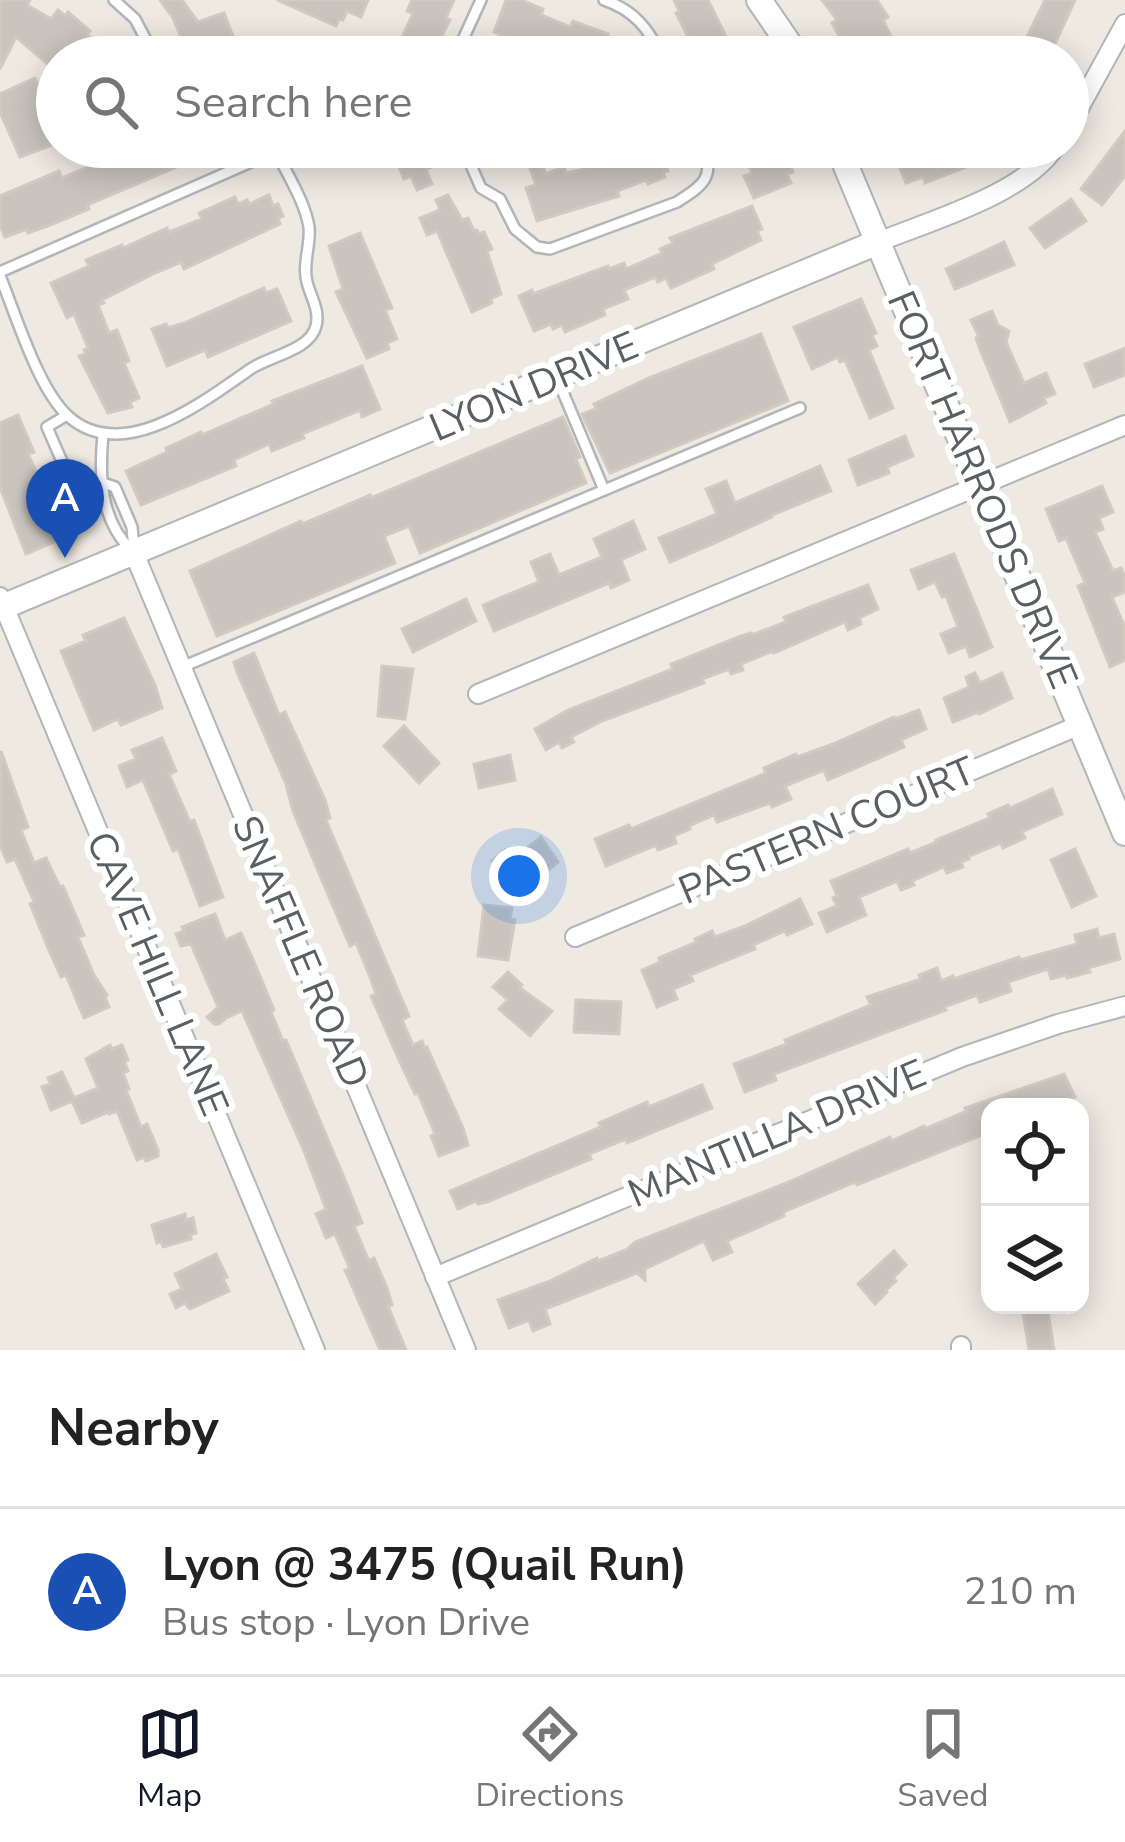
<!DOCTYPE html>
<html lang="en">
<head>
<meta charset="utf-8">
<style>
	:root { --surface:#fff; --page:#f6f6f6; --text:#222; --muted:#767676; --line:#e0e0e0; --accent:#111827 }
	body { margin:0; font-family:"Nunito Sans",sans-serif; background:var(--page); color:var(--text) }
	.controls { position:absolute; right:36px; bottom:36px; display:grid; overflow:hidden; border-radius:24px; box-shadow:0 6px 30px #0003 }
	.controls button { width:108px; height:108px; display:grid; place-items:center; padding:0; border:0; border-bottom:3px solid var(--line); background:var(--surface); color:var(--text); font:60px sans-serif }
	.you { position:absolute; left:519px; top:876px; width:42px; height:42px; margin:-30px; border:9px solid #fff; border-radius:50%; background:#1a73e8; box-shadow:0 0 0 18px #1a73e833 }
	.badge { display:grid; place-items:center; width:78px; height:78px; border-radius:50%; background:var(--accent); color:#fff; font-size:39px; font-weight:700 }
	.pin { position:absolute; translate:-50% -99px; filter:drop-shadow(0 3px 6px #0008) }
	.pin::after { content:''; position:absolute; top:63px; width:42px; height:36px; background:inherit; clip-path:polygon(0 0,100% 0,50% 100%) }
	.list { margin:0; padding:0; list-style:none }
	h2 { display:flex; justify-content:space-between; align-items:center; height:156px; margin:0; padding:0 48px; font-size:51px }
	h2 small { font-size:39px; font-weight:400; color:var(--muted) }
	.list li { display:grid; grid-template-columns:78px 1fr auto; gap:36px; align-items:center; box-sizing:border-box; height:168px; padding:0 48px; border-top:3px solid var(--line) }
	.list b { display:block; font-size:45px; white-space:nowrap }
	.list p { margin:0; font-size:39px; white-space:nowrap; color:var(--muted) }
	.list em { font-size:39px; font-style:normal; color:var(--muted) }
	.icon { flex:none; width:66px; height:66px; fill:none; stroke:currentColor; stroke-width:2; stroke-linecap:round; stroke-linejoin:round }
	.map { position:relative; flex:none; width:1125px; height:1350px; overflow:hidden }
	.search { position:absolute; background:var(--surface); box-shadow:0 6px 30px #0003; left:36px; right:36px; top:36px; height:132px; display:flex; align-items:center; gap:30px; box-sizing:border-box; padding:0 42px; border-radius:66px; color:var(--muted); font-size:45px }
	.sheet { height:324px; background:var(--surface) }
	nav { display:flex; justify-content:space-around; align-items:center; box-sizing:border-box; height:168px; border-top:3px solid var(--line); background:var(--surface); font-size:33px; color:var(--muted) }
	nav a { display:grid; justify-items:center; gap:6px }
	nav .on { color:var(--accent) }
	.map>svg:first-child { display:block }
</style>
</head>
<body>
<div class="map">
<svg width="1125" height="1350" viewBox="0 0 1125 1350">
	<rect width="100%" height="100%" fill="#eee9e1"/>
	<g fill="#c9c4be" stroke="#d3cabf" stroke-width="3">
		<polygon points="0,0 30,0 27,5 51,19 58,10 65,16 68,12 90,31 87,35 96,42 83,57 57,57 57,72 16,37 0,69"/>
		<polygon points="160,0 182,0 198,22 224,13 241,57 184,57 178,41 182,40 173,18"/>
		<polygon points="277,0 368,0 361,17 347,11 343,20 339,19 336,26"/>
		<polygon points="412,0 454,0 446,18 450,20 431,57 414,57 397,49 413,13 407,11"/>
		<polygon points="506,0 521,0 543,9 541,15 570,27 573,21 608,34 600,57 544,57 505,41 506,37 494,32"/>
		<polygon points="674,0 708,0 736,57 698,57 676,13 679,11"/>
		<polygon points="822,0 877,0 888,17 883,20 897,49 881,57 854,57 844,37 841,39 832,23 837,20"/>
		<polygon points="1045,0 1075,0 1049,57 1017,57"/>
		<polygon points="35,78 57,131 57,143 20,157 0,112 0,94"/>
		<polygon points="1125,131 1125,176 1102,205 1081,189"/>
		<polygon points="136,147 195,147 200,157 87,205 89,209 50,225 28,233 27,229 5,237 0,226 0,196 59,171 62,178"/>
		<polygon points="391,147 433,147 440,164 426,169 432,184 417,190 411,176 404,179"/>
		<polygon points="498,147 545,147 536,151 546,174 564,167 566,173 580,170 607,159 605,155 624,147 673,147 679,162 666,167 668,171 663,172 665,177 648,184 646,180 617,191 619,196 537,221 526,188 536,185 525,155 505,164"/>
		<polygon points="741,147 812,147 813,148 787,158 793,172 787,174 791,183 754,198 744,176 752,173"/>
		<polygon points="891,147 958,147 966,167 925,183 923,177 906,183"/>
		<polygon points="269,195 273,206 278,204 283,216 278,218 280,224 184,269 181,262 155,273 102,300 104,303 98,305 109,333 117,330 129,361 124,363 139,398 130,402 132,407 108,413 79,356 86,354 84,350 88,348 74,314 67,318 51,283 89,266 86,260 122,245 123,248 167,228 169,232 202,219 199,213 235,197 238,204 247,200 249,204"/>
		<polygon points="448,195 462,220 468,218 474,231 477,230 479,234 484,232 492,249 487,251 501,294 491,299 492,303 472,312 437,231 427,235 420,218 440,210 436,200"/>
		<polygon points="1071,199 1086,221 1045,248 1030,228"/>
		<polygon points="752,206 762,229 757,231 761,240 712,264 714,269 671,288 666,278 658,282 655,277 624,290 628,299 603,309 605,315 565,332 562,325 553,329 551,324 534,331 519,296 532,290 533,294 608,266 609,269 624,263 626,269 662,253 660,249 673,243 670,238"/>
		<polygon points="360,233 392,308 385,310 397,339 387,343 389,349 367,358 336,292 343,289 329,246"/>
		<polygon points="1004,242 1014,265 955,289 946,269"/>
		<polygon points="264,288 266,293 277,289 291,321 208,357 205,350 167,366 152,329 166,324 168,328 184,323"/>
		<polygon points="861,299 876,333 872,335 877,346 869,350 893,408 870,418 845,360 840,362 838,357 812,369 794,327"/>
		<polygon points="992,311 998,325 1009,331 1006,342 1024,383 1046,373 1055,394 1044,398 1046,403 1010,422 979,347 976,338 979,337 971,320"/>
		<polygon points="761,334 788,401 610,473 582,414 596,409 594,404 649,378"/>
		<polygon points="1125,348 1125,375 1094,387 1085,364"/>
		<polygon points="362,366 380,409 362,417 360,410 302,434 304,438 272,451 269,444 234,460 236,466 141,505 126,471 167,452 166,448 201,432 202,435 274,404 272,401"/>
		<polygon points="18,415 34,452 28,454 41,482 45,480 68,536 26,554 0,487 0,423"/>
		<polygon points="563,417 580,457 576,459 586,483 420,553 409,526 384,536 395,563 217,636 190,571 301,521 302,524 312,520 370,495 371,498"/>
		<polygon points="905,436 913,456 887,467 889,473 858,485 849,460"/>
		<polygon points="820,466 831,491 772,515 772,517 715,543 670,562 659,538 717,514 706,489 726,481 735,503"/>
		<polygon points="1102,486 1113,512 1099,518 1103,529 1095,532 1113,571 1121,568 1125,577 1125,592 1112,597 1125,628 1125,660 1110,667 1078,586 1085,583 1066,538 1059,541 1046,509"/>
		<polygon points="633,521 645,549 621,560 629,580 611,588 609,583 494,631 483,605 539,582 531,562 550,554 559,575 602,557 594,539"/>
		<polygon points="954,554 992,647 970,657 966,646 949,653 941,634 958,627 946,596 942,597 935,582 919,589 911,570"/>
		<polygon points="868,585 878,609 859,618 861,624 848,630 845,622 774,653 773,651 741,664 743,670 731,674 729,669 702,679 704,683 602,721 571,737 574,742 562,748 559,742 546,750 535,729 568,710 673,669 671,664 741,636 751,633 752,635 786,622 784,617"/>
		<polygon points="466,599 476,621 413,652 402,629"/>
		<polygon points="124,618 155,685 162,708 121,725 118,719 94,730 61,651 86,641 83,635"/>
		<polygon points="254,653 279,715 285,712 325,800 330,818 326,820 409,1016 402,1020 413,1045 422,1041 425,1049 427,1047 463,1128 468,1145 439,1156 431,1136 435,1134 418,1093 415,1094 399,1060 371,996 376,994 370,977 356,943 350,946 329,897 293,811 286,784 237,672 234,662"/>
		<polygon points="382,666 413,669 405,719 378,716"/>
		<polygon points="975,673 980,683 1002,673 1012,698 979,714 978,712 953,722 944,698 969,687 966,677"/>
		<polygon points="919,710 926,729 901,740 904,747 828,780 824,770 785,786 791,799 772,807 770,803 717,822 714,815 689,826 690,829 674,836 676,843 658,850 656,845 606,866 595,839 629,825 631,829 766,773 764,768 796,754 797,757 833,744 894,717 895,719"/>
		<polygon points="404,726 439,763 419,783 384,746"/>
		<polygon points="162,738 176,771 169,774 190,822 194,820 223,897 200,906 178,849 173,851 143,780 127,787 119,766 136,759 132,750"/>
		<polygon points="1,751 28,827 21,830 34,863 46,858 60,887 63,886 84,935 78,937 94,975 107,995 105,997 109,1007 84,1018 66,975 61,977 48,948 30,904 34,902 15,859 7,862 0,845"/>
		<polygon points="510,755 515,780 479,788 474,764"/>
		<polygon points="1052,789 1062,814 1022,832 1025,838 1003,848 1001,843 969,856 969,859 961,862 963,867 947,873 944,867 912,881 914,885 901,890 897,881 859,897 866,915 827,932 819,913 837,906 833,898 837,896 831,881 908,849 910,853 937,842 936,840 990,818 988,814 1008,805 1010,808"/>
		<polygon points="541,837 558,862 519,895 492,861 505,850 512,860"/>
		<polygon points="1075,849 1096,896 1072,907 1051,860"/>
		<polygon points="800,899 812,924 787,935 785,931 753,945 755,949 690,975 693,981 673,989 677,999 657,1007 642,970 660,962 659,958 697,942 695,939 712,931 715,937 745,926"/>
		<polygon points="484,905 512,908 510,919 515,920 508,960 478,956"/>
		<polygon points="215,914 225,940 241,933 255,964 274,1010 271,1012 283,1041 286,1040 348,1187 362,1223 354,1226 369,1261 374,1258 387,1288 392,1305 388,1306 406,1350 380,1350 345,1270 350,1269 335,1234 326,1238 317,1216 316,1214 326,1209 304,1151 242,1011 226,1018 219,1024 214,1024 207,1017 218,1007 191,944 181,946 176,934 184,931 182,927"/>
		<polygon points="1097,929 1099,938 1114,934 1120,959 1088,968 1090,972 1067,978 1066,975 1051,979 1048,969 1008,982 1011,991 980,1002 977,995 944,1007 946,1010 774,1074 776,1080 745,1092 734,1064 787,1044 785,1040 871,1005 867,997 921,979 919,975 937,968 941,981 953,976 954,979 1019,957 1020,960 1077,944 1075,935"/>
		<polygon points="508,972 522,985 520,988 552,1011 530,1036 499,1009 508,1000 493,987"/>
		<polygon points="576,1000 621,1002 619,1034 574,1032"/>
		<polygon points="110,1045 112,1049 122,1045 128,1060 124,1061 128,1071 123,1073 129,1089 126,1090 141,1127 147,1124 158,1150 158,1156 146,1161 144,1157 137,1160 117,1111 109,1114 108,1112 82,1123 72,1101 51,1110 42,1087 51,1084 48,1078 62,1072 74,1098 98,1088 86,1059"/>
		<polygon points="1064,1074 1075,1097 1050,1107 990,1107 990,1132 857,1185 855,1182 783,1212 784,1216 727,1241 732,1252 713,1260 704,1241 645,1269 645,1280 637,1273 545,1309 550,1324 533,1331 529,1320 509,1328 498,1300 550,1281 597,1258 598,1261 626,1250 635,1242 784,1184 890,1137 891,1141 924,1126 925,1129 967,1111 965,1108"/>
		<polygon points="702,1085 712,1108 627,1143 626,1139 589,1154 591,1159 487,1202 478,1204 476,1201 458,1209 450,1191 601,1127 599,1123 647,1102 649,1107"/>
		<polygon points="185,1214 186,1220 193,1218 196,1233 190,1235 191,1239 163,1247 161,1241 157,1243 152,1225"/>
		<polygon points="894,1251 906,1265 893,1278 896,1281 886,1290 887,1292 875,1304 858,1284"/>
		<polygon points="216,1254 227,1277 223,1279 229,1291 190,1309 185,1303 176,1308 170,1294 182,1289 175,1274"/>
		<polygon points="1047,1305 1054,1350 1029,1350 1022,1306"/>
	</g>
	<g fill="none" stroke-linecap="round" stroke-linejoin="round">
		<defs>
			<g id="service">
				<polyline points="114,0 135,19 155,57"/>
				<path d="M604 0C634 10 649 29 662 57"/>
				<polyline points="455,57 481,0"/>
				<path d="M463 147 481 188 500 199 515 229 537 247 550 249 677 202C702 186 716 177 703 147"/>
				<path d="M0 272 276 151C287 174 305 202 309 227 311 245 302 265 307 282 311 298 320 310 316 326 310 351 268 356 249 370 203 402 122 465 68 416 38 389 16 315 0 276"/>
				<polyline points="557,378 604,490"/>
				<polyline points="67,415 47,427 77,496 103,483"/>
				<path d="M103 434C99 476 100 520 132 551"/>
				<polyline points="103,483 115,487 132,527 134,550"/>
				<polyline points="182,667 800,408"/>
			</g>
			<g id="minor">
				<polyline points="1068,128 1125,24"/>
				<path d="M878 242C930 221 1024 194 1055 147"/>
				<polyline points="134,553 466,1350"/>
				<polyline points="0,597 315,1350"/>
				<polyline points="478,694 1125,425"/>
				<polyline points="575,937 1080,725"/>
				<polyline points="435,1277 962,1057 1058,1024 1125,1006"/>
				<polyline points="961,1350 961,1346"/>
			</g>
			<g id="tertiary">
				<polyline points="759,0 798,57"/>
				<polyline points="838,147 1125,833"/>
				<polyline points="0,608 878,242"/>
			</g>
		</defs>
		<use href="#service" stroke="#b2b6ba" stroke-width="14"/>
		<use href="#minor" stroke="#b2b6ba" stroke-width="22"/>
		<use href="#tertiary" stroke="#b2b6ba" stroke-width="28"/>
		<use href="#service" stroke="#fff" stroke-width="9"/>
		<use href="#minor" stroke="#fff" stroke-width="18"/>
		<use href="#tertiary" stroke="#fff" stroke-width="24"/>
	</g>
	<g text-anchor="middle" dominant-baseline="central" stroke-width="12" stroke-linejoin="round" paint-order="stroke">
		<g font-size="39" fill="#5a5f63" stroke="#fff">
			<text transform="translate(534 387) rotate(-23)">LYON DRIVE</text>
			<text transform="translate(982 490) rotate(67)">FORT HARRODS DRIVE</text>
			<text transform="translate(827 831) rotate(-23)">PASTERN COURT</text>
			<text transform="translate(300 952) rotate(67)">SNAFFLE ROAD</text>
			<text transform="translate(157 974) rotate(67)">CAVE HILL LANE</text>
			<text transform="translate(777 1134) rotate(-23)">MANTILLA DRIVE</text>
		</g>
	</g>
</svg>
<div class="controls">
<button><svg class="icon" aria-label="locate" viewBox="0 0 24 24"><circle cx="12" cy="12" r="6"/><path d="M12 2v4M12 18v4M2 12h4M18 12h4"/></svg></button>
<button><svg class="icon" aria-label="layers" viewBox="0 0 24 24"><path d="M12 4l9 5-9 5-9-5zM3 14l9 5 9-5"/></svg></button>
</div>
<div class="you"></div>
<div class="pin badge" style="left:65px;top:558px;background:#1a4fb4">A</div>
<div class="search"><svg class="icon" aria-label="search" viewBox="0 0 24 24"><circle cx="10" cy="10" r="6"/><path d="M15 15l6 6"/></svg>Search here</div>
</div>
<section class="sheet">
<h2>Nearby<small></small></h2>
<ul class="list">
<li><span class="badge" style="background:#1a4fb4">A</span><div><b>Lyon @ 3475 (Quail Run)</b><p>Bus stop · Lyon Drive</p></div><em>210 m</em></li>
</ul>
</section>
<nav>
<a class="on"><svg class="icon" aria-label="map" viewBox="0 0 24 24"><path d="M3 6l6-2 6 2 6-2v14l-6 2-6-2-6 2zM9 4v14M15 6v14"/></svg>Map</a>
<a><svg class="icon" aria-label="directions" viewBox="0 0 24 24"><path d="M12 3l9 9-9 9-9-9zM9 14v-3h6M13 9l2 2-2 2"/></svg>Directions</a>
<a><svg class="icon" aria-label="saved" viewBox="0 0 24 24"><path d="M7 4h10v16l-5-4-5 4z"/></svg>Saved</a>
</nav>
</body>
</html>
